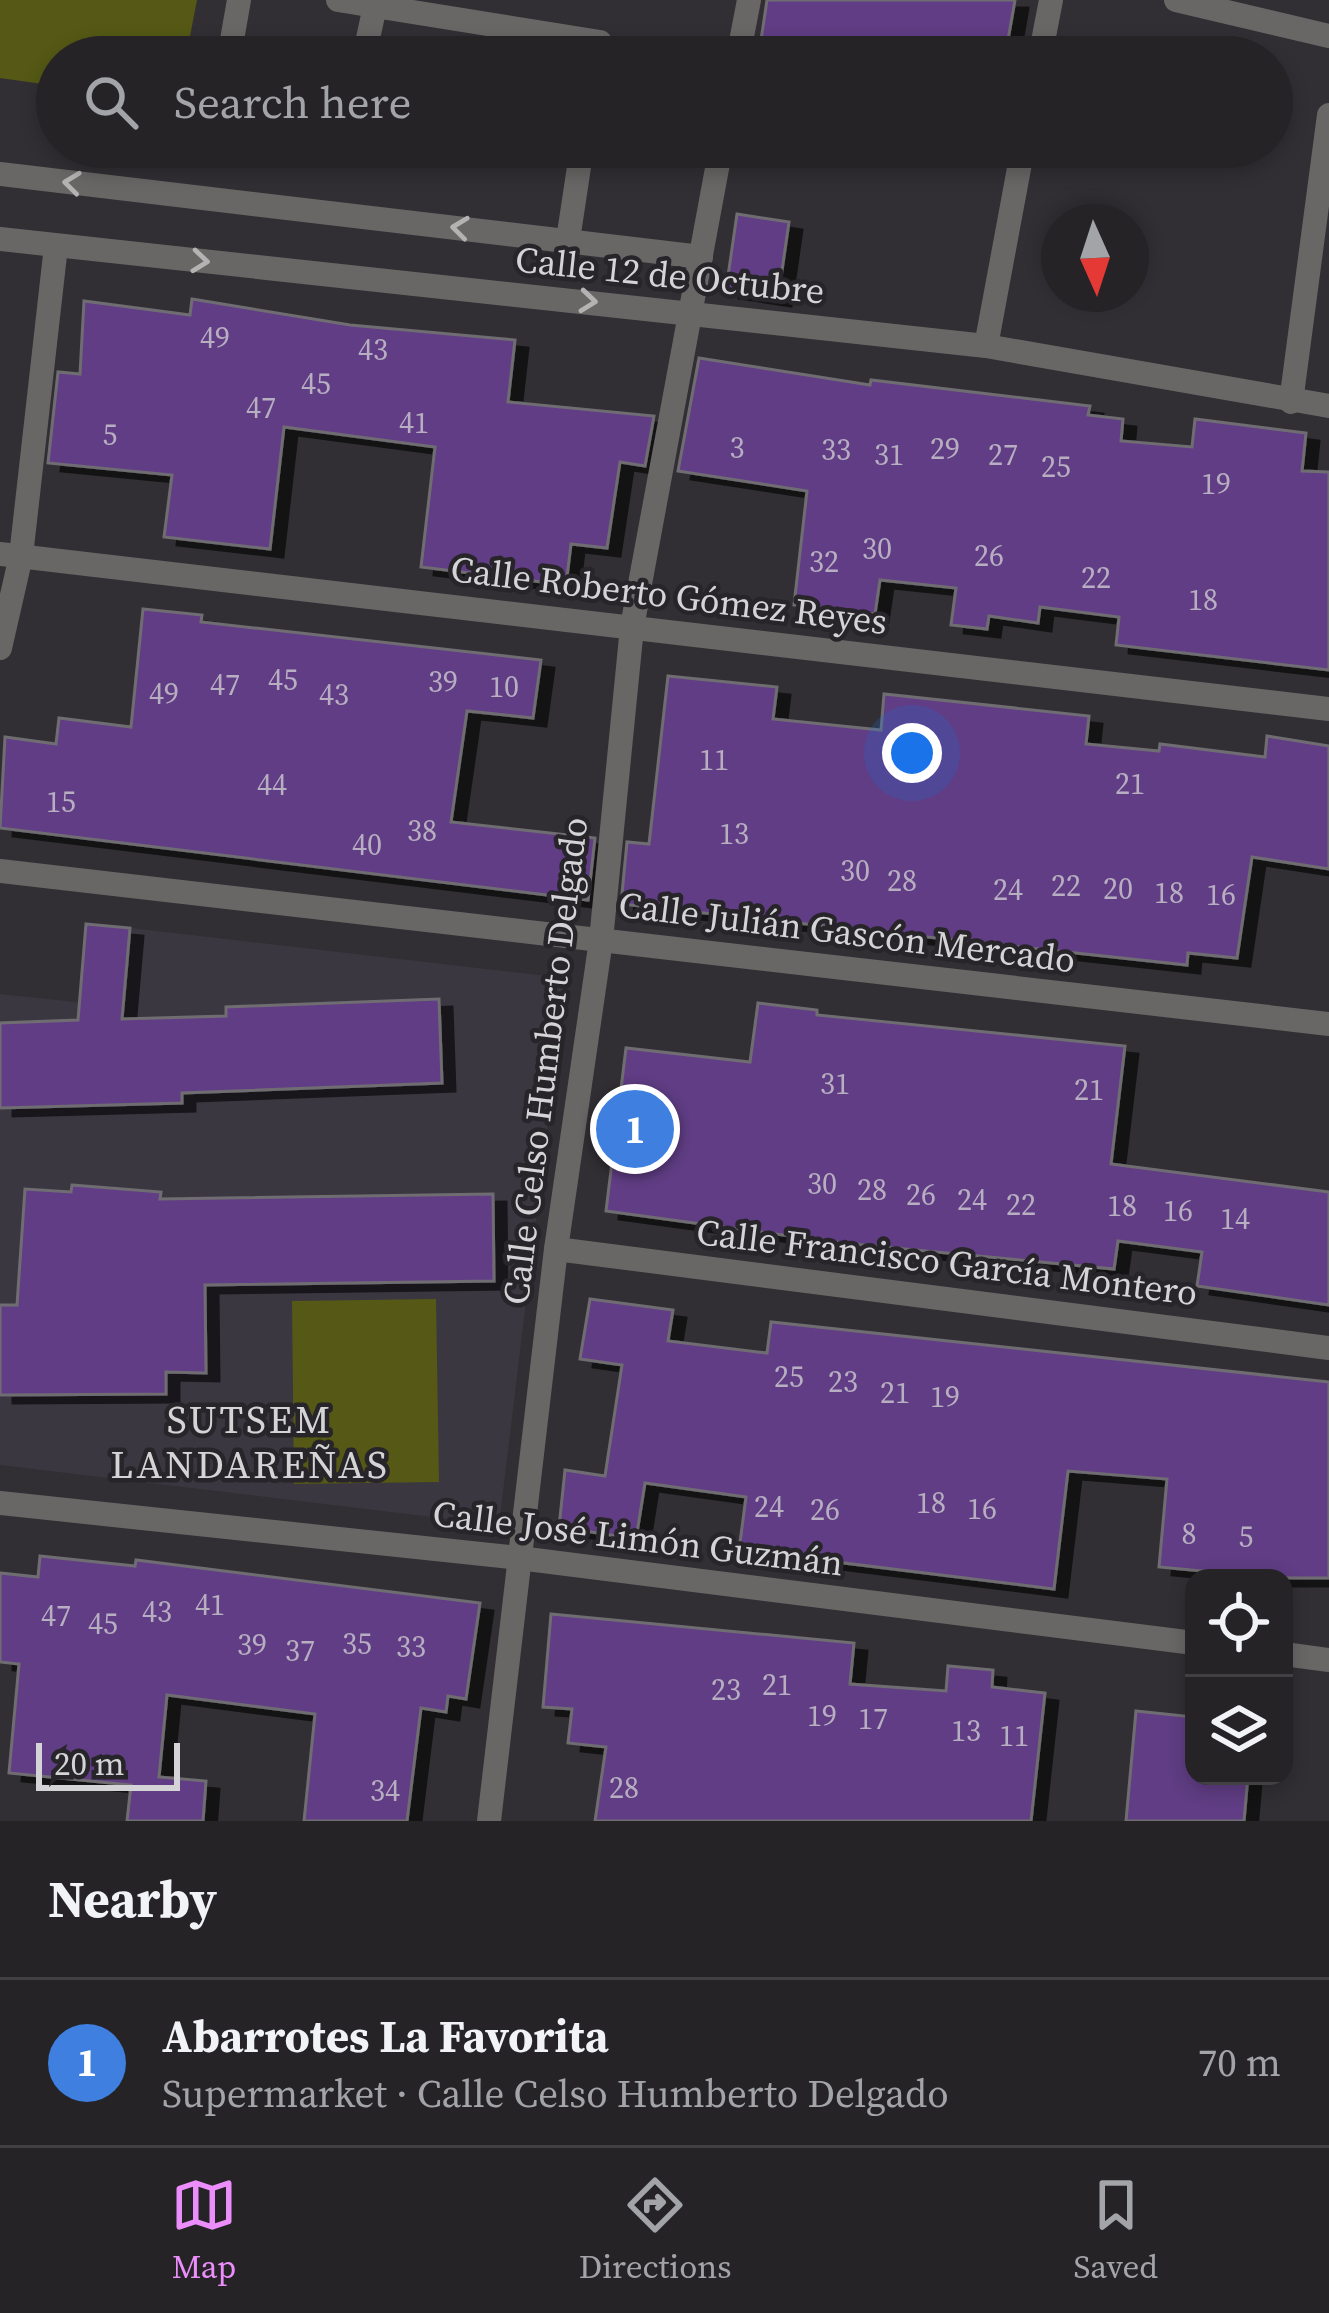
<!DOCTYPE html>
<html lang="en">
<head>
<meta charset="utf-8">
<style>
	:root { --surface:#252326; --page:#312f32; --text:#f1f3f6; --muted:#a3a4a7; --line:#424043; --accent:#eb8dfb }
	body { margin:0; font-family:"Source Serif 4",serif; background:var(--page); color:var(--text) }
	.controls { position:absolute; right:36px; bottom:36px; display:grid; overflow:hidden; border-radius:24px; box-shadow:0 6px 18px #0003 }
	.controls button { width:108px; height:108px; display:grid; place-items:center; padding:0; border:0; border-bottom:3px solid var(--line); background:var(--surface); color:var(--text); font:60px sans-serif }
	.compass { position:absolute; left:1041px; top:204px; width:108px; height:108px; border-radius:50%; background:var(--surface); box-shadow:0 6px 18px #0003; rotate:177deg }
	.scale { position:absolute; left:36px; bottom:30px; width:144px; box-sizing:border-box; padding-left:12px; border:6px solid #d4d3d5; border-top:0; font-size:33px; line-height:42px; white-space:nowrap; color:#d4d3d5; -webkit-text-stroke:9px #272529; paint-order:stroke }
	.you { position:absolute; left:912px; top:753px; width:42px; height:42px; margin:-30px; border:9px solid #fff; border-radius:50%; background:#1a73e8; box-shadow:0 0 0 18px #1a73e833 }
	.badge { display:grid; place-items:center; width:78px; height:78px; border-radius:50%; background:var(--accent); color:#fff; font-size:39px; font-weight:700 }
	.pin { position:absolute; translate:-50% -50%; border:6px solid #fff; box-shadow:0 3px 12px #0006 }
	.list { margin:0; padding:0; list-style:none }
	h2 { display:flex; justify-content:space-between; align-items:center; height:156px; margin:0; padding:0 48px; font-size:51px }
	h2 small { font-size:39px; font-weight:400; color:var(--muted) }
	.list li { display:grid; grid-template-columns:78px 1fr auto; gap:36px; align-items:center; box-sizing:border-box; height:168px; padding:0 48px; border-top:3px solid var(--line) }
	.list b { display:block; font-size:45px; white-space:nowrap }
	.list p { margin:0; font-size:39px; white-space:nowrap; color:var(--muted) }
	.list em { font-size:39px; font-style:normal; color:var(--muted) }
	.icon { flex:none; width:66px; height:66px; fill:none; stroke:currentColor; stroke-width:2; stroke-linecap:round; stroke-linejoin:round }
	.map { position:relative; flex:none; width:1329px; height:1821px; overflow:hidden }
	.search { position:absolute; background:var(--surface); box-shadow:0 6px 18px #0003; left:36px; right:36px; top:36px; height:132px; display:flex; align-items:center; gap:30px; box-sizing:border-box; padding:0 42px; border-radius:66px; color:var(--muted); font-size:45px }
	.sheet { height:324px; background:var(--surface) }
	nav { display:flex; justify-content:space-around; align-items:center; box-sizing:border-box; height:168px; border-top:3px solid var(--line); background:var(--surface); font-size:33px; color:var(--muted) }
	nav a { display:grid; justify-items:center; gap:6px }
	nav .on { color:var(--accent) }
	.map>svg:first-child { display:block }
</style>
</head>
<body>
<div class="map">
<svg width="1329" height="1821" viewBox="0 0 1329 1821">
	<defs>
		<filter id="shadow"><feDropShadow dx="13" dy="8" stdDeviation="0" flood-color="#0009"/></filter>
	</defs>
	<rect width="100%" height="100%" fill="#312f33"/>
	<polygon fill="#3b3741" points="130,928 565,978 499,1525 0,1465 0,994 122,1007"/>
	<g fill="#555915">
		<polygon points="0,0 197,0 186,57 57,57 57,86 0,78"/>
		<polygon points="436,1299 439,1482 294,1484 292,1301"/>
	</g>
	<g fill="#613d84" stroke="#6f6d72" stroke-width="3" filter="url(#shadow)">
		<polygon points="767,0 1015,0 1005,57 950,57 890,47 888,57 829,57 830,51 761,40"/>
		<polygon points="737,214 789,222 778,298 726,290"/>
		<polygon points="192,299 350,325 515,340 508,402 654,416 645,466 620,462 607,548 571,544 566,585 421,567 435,447 284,427 270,549 164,537 172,475 48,463 58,372 80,374 84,301 190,315"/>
		<polygon points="699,358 870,385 871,380 1090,406 1088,415 1123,419 1121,441 1192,447 1195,419 1306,433 1302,471 1329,472 1329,670 1116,645 1119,617 1040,607 1038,623 989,616 987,629 951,625 956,588 880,580 875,614 794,605 807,491 678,471"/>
		<polygon points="143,609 202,615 201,622 541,660 533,718 467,711 451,822 595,838 588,900 0,828 5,737 56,744 59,718 131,727"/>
		<polygon points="668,676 777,687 773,719 881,730 884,694 1089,716 1086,744 1159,751 1160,744 1265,757 1267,736 1329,746 1329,869 1252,857 1237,958 1188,953 1187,965 621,904 627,842 649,844"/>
		<polygon points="86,924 130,928 122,1019 226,1016 226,1007 439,999 442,1083 182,1093 182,1103 0,1108 0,1023 78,1020"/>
		<polygon points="758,1003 817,1010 817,1015 1125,1046 1111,1164 1329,1192 1329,1305 1197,1286 1202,1252 1118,1241 1114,1269 842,1243 606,1211 626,1048 750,1062"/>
		<polygon points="72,1185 161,1192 160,1199 493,1194 494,1281 205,1285 206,1373 166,1372 166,1394 0,1395 0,1305 17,1305 25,1189 71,1192"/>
		<polygon points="590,1299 673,1310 668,1341 767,1353 771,1322 1329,1382 1329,1578 1212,1578 1213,1572 1159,1567 1167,1479 1068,1471 1054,1589 739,1550 746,1497 645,1483 636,1539 559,1527 565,1470 605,1476 622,1365 580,1359"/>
		<polygon points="40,1556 135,1566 136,1560 480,1603 466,1699 448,1696 446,1712 421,1708 407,1821 304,1821 315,1714 167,1695 159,1777 206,1781 203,1821 127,1821 131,1785 9,1773 19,1664 0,1662 0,1573 38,1577"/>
		<polygon points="551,1614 854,1643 850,1684 946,1691 948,1666 993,1670 992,1687 1045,1693 1031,1821 595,1821 606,1747 568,1743 572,1709 543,1707"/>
		<polygon points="1136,1711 1194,1717 1194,1776 1248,1776 1244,1821 1126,1821"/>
	</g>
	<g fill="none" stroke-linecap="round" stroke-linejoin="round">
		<g stroke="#696766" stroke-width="24">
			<polyline points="338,0 375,6"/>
			<polyline points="229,57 239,0"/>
			<polyline points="364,57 375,6 600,42 597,57"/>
			<polyline points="521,147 581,155"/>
			<polyline points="568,240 582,147"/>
		</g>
		<g stroke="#696766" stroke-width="24">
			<polyline points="1176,0 1329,36"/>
			<polyline points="738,57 749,0"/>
			<polyline points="1040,57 1051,0"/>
			<polyline points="0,174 701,257"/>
			<polyline points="0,239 986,346 1329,406"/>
			<polyline points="986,346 1023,147"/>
			<polyline points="1291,402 1329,115"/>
			<polyline points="0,554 1329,709"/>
			<polyline points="0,648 21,556 56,246"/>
			<polyline points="0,871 1329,1024"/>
			<polyline points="556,1249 1329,1348"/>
			<polyline points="0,1503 519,1558 1194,1643"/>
			<polyline points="1284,1654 1329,1660"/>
			<polyline points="489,1821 556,1249 601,940 632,627 721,147"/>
		</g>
	</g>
	<defs><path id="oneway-chevron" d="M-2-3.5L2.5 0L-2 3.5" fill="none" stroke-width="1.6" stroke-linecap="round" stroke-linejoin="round" transform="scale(3)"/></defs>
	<g stroke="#b4b3b4">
		<use href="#oneway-chevron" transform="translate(72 183) rotate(-173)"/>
		<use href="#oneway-chevron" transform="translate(460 228) rotate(-173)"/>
		<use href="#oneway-chevron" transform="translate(200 261) rotate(6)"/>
		<use href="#oneway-chevron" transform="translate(588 301) rotate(6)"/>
	</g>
	<g text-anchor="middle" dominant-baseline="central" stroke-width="9" stroke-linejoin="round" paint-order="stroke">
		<g font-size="30" fill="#b7aec1">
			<text x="215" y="337">49</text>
			<text x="373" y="349">43</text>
			<text x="316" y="383">45</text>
			<text x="261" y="407">47</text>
			<text x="414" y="422">41</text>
			<text x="110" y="434">5</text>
			<text x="737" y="447">3</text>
			<text x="945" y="448">29</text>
			<text x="836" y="449">33</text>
			<text x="889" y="454">31</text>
			<text x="1003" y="454">27</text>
			<text x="1056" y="466">25</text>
			<text x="1216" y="483">19</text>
			<text x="877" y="548">30</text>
			<text x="989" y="555">26</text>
			<text x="824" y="561">32</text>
			<text x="1096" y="577">22</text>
			<text x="1203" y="599">18</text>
			<text x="283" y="679">45</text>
			<text x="443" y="681">39</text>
			<text x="225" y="684">47</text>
			<text x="504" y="686">10</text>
			<text x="164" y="693">49</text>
			<text x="334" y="694">43</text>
			<text x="714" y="759">11</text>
			<text x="1130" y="783">21</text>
			<text x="272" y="784">44</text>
			<text x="61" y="801">15</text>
			<text x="422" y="830">38</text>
			<text x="734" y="833">13</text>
			<text x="367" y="844">40</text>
			<text x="855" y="870">30</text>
			<text x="902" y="880">28</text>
			<text x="1066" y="885">22</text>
			<text x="1118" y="888">20</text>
			<text x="1008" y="889">24</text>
			<text x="1169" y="892">18</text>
			<text x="1221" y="894">16</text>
			<text x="835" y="1083">31</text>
			<text x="1089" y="1089">21</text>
			<text x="822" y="1183">30</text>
			<text x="872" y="1189">28</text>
			<text x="921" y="1194">26</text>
			<text x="972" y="1199">24</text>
			<text x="1021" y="1204">22</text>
			<text x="1122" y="1205">18</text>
			<text x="1178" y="1210">16</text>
			<text x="1235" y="1218">14</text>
			<text x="789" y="1376">25</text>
			<text x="843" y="1381">23</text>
			<text x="895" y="1392">21</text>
			<text x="945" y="1396">19</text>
			<text x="931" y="1502">18</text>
			<text x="769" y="1506">24</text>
			<text x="982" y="1508">16</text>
			<text x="825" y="1509">26</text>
			<text x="1189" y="1533">8</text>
			<text x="1246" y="1536">5</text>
			<text x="210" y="1604">41</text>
			<text x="157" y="1611">43</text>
			<text x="56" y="1615">47</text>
			<text x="103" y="1623">45</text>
			<text x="357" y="1643">35</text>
			<text x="252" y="1644">39</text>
			<text x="411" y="1646">33</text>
			<text x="300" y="1650">37</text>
			<text x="777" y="1684">21</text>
			<text x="726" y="1689">23</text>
			<text x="822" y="1715">19</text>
			<text x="873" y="1718">17</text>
			<text x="966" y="1730">13</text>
			<text x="1014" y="1735">11</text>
			<text x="624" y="1787">28</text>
			<text x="385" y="1790">34</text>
		</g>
		<g font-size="36" fill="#d4d3d5" stroke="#272529">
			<text transform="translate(670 275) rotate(6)">Calle 12 de Octubre</text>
			<text transform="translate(669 595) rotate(7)">Calle Roberto Gómez Reyes</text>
			<text transform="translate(847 932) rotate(7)">Calle Julián Gascón Mercado</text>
			<text transform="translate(545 1061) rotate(-83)">Calle Celso Humberto Delgado</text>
			<text transform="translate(947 1262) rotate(7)">Calle Francisco García Montero</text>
			<text transform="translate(638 1538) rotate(7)">Calle José Limón Guzmán</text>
		</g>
		<g font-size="39" letter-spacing="3" fill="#d4d3d5" stroke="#272529">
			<text x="250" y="1419">SUTSEM<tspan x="250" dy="45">LANDAREÑAS</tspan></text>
		</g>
	</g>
</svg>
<div class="controls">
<button><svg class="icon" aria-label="locate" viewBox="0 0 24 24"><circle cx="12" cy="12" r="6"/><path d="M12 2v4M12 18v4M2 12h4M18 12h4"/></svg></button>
<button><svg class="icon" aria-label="layers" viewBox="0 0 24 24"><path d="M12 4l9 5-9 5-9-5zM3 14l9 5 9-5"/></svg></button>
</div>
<svg class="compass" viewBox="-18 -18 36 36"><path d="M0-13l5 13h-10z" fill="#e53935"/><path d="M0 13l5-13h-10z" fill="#a3a4a7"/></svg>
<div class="scale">20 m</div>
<div class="you"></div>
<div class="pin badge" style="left:635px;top:1129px;background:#3f7fe0">1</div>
<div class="search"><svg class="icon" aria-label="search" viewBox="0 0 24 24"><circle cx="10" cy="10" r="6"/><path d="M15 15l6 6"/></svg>Search here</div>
</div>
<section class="sheet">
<h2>Nearby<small></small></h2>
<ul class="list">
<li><span class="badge" style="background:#3f7fe0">1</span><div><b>Abarrotes La Favorita</b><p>Supermarket · Calle Celso Humberto Delgado</p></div><em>70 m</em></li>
</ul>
</section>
<nav>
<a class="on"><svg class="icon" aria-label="map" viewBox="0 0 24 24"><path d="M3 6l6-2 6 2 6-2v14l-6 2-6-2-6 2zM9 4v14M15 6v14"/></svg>Map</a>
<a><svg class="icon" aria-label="directions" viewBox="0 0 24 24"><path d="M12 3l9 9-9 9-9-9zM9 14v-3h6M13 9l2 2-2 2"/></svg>Directions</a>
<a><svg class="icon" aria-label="saved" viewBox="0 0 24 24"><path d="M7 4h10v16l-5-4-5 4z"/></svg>Saved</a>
</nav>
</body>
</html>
